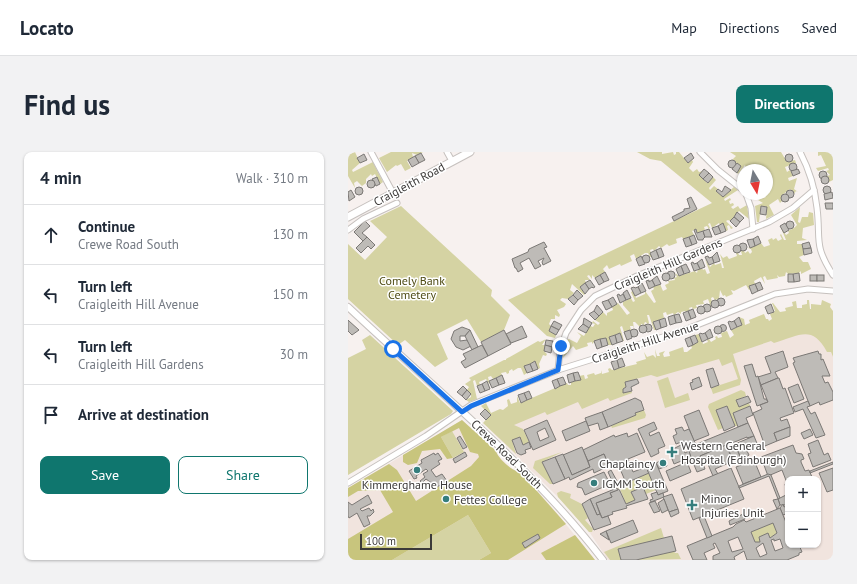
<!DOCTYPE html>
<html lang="en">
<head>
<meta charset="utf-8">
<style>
	:root { --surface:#fff; --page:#f2f2f3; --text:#1f2937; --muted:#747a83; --line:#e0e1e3; --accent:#0f766e }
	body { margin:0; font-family:"PT Sans",sans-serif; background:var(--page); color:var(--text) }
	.controls { position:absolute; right:12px; bottom:12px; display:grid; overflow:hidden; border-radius:8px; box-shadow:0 1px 3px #0004 }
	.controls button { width:36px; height:36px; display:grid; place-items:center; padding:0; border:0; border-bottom:1px solid var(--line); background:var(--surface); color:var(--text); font:20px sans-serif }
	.compass { position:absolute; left:389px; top:12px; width:36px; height:36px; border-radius:50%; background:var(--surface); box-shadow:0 1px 3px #0004; rotate:170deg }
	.scale { position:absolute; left:12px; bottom:10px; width:72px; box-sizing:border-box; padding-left:4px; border:2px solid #3c3a39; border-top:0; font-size:11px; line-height:14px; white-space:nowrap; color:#3c3a39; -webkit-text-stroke:3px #fff; paint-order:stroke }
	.stop { position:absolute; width:12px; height:12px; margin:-9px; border:3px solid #1a73e8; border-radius:50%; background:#fff }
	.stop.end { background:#1a73e8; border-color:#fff; box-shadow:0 1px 4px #0008 }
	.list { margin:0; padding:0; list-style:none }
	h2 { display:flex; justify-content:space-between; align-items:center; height:52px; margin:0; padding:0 16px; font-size:17px }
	h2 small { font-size:13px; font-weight:400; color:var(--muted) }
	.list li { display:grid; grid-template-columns:26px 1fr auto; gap:12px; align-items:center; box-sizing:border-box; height:60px; padding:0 16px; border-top:1px solid var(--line) }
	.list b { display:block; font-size:15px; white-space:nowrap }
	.list p { margin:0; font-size:13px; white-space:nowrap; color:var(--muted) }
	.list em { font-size:13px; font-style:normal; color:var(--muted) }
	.actions { display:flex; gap:8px; padding:12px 16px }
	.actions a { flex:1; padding:9px 0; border:1px solid var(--accent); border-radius:8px; text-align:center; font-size:14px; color:var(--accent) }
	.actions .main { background:var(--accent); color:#fff }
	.icon { flex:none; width:22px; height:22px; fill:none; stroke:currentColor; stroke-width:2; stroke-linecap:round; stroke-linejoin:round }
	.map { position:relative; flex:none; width:485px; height:408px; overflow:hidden; border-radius:8px }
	header { display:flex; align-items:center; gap:24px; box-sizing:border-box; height:56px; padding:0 20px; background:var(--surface); border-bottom:1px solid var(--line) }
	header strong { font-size:19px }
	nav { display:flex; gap:22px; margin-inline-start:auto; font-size:14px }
	.intro { display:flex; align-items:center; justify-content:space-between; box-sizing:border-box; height:96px; padding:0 24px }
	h1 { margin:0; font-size:28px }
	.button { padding:10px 18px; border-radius:8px; background:var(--accent); color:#fff; font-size:14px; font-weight:700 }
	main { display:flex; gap:24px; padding:0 24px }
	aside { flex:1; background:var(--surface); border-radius:8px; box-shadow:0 1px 3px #0004 }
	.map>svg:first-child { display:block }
</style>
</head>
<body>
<header>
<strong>Locato</strong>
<nav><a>Map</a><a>Directions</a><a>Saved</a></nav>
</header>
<div class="intro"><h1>Find us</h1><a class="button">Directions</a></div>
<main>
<aside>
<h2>4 min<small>Walk · 310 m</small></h2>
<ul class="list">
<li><svg class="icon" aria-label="ahead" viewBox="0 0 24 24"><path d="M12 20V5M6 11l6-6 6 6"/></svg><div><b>Continue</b><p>Crewe Road South</p></div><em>130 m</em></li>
<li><svg class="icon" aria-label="left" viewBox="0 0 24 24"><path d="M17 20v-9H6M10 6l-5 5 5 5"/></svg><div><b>Turn left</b><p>Craigleith Hill Avenue</p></div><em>150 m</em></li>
<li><svg class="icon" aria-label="left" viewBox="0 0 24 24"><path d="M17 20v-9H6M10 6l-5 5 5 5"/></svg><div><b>Turn left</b><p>Craigleith Hill Gardens</p></div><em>30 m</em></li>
<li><svg class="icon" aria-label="arrive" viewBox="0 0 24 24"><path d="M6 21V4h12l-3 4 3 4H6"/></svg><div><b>Arrive at destination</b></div></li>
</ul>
<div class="actions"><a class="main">Save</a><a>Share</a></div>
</aside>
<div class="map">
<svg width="485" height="408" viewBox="0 0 485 408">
	<rect width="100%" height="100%" fill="#f7f1ef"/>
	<g fill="#f1e4de" fill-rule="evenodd">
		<path d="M472 174 485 205V408H260L242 381 219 354 140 276 276 235 275 231ZM440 327H470V393H440Z"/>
		<polygon points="114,268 147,298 150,304 165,318 173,321 207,359 247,408 0,408 0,336"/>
	</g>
	<g fill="#d5d3a3">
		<polygon points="0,0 2,0 2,2 7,0 12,11 4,18 5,20 25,10 35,30 32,32 27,22 24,24 23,22 18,27 18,31 14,34 9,29 6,31 7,36 0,24"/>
		<polygon points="43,0 75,0 69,3 64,1 65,5 59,9 63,16 57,19 53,12 49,14 48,13 39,20 31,6"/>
		<polygon points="289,0 314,0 314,2 325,0 326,3 328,2 328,0 331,0 340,11 344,8 345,10 341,16 345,20 349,17 351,20 355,19 351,23 359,31 365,25 368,28 361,36 362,38 366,34 370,37 368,39 375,45 387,34 390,38 376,47 377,49 382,46 383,48 381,49 382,52 385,51 386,53 383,55 385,57 390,54 392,57 399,53 401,67 391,59 382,69 380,68 378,69 385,76 383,77 381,73 379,74 380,78 378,79 375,72 372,73 371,71 364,76 362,71 360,72 362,76 361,77 359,74 356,75 357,78 349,81 348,77 344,79 346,83 335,87 334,85 328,87 329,91 321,94 319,92 313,96 311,94 306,99 305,97 302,98 304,104 302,105 300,101 297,101 288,107 286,102 282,104 284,109 273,114 272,112 261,117 259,113 255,117 257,120 247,126 244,123 244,127 241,123 239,124 242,128 237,128 238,131 232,135 237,142 236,143 224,132 222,138 226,141 220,147 214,146 212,148 218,152 216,155 209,158 212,163 211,165 207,163 207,167 203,167 201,172 203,174 201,179 208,183 207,186 199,184 160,148 364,51 313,9 302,7"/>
		<polygon points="382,0 433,0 439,10 447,8 448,11 437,15 439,20 442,18 445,24 440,26 441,29 449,26 446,37 450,40 448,39 446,42 442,37 433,44 435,48 432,51 430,47 421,53 426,63 418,67 419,55 413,54 411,70 409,70 407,54 415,51 410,48 418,45 416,42 419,42 419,18 398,18 397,13 390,22 389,21 393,14 384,8 388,4"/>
		<polygon points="470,0 485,0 485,28 481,30 479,24 482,23 478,19 481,18 480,16 470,19 468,16 478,14 473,3 470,4"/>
		<polygon points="53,54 144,138 143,144 162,163 156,178 133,190 119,167 89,182 100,207 87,215 57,188 50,193 0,147 0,92 17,108 39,85 22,69"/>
		<polygon points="452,55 450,70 452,71 454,65 460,65 461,60 465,61 466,73 455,76 454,86 459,88 449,89 449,92 454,92 456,103 451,105 455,110 460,110 463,117 453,122 453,119 451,121 440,122 438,120 437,124 431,125 429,123 430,126 419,128 417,124 415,125 417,132 413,125 406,129 407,132 401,134 403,137 401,138 398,133 386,139 383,138 385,142 378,145 377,143 375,144 372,138 371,147 367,148 365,145 363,146 365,154 363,155 360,147 355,149 356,152 348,153 349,156 345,157 344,155 341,156 342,158 338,160 337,159 333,160 333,162 330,160 326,163 325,161 319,163 318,160 315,161 316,166 305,170 308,178 306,178 301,163 299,163 301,171 299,172 298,170 296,171 297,173 293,172 293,174 291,174 287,170 285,170 286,177 285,174 282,174 283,178 276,180 274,174 272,175 276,189 275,189 272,181 261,185 264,193 260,193 257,186 247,189 244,192 244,190 239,191 240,194 228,198 225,194 215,206 218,188 221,187 229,191 233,184 229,180 236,184 242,174 245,175 247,172 244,171 245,169 250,173 252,171 247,168 255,160 259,164 259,161 265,158 264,155 270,151 279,163 282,161 275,153 275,150 283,146 285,150 287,149 283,140 285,139 288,146 297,142 297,139 306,151 308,150 303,139 306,137 305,135 312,132 315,139 319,137 317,133 321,131 320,129 327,128 326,126 329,125 327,121 331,124 347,119 349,121 350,117 354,116 355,118 357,117 359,122 362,121 357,107 362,115 366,111 367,113 373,111 374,116 376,116 372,102 375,106 379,104 381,107 389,104 388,101 390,100 391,103 394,103 393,99 396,98 397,101 400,99 402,102 404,100 403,97 400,96 413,91 416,95 422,93 420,88 424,86 425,88 428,86 430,89 434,87 432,83 433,82 436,88 438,88 433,76 438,83 441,81 440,79 446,76 449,73 443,63"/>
		<path d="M459 148H461L462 157H463V152L473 153 474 148 483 152 482 155 485 159V205L483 200H479C464 172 451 184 426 191L423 189 385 202 393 228 392 233 365 242 363 236 390 227 384 210 374 214 371 207 309 225 303 223 277 230 278 235 275 237V241L283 239 284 241 262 249 260 246 234 257 230 250 199 263 197 260 166 273 175 277 181 290 175 293 172 285 164 288 168 302 135 271 142 263 133 254 138 251 143 261 152 257 155 258 160 254 159 248 161 247 163 252 169 250V244L172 251 219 231 220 233H223V230L232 228 231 224 236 223 237 227 240 226 239 223 246 221 247 223 253 221V218L254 222 261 220 260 217 262 216 264 218 289 212 288 210 298 207 296 200 299 205 305 203 308 206 307 197 309 204H312L311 201 317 199 315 202 316 205 322 204 321 200 335 195 336 200H339L344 196 343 194 350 190 347 183 351 182 355 192 360 190 359 188 361 187 363 190 368 187 367 185 369 184 370 186 374 185 373 181 379 179 382 186 386 183 383 178 394 173 391 165 396 167 397 173 402 171 401 168 416 162 418 167H420L421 169 424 167 422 162 427 159 424 151H425L432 160 438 159 437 156 445 154 444 150 448 149 449 156H454V153L459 152Z"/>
		<polygon points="22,183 105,259 103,262 0,323 0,206 18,197 14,188"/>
		<polygon points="198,187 194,193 197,193 196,199 199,202 198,204 195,203 191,212 192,216 190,217 187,210 176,214 179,221 176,223 173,216 170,216 165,219 164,217 161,219 161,221 159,222 158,220 153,221 154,223 145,227 143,224 140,225 142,233 138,227 131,230 132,233 129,234 127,228 125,229 129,247 121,250 118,248 123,245 123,242 119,238 121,235 117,232 123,228 121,226 156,208 158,208 158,207 190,189 192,190"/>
		<polygon points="320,225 327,246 340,241 342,248 317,256 309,229"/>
		<polygon points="393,238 397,240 398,244 388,248 391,254 401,251 402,254 385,261 390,274 387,274 379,254 368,258 375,276 370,278 360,255 361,252"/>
		<polygon points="296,258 298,263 297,266 264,276 263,274 288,263 287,261"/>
		<polygon points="104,279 116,300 105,306 93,285"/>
		<polygon points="214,300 194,310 205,332 202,332 185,316 187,309"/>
		<polygon points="301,321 308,338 298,342 295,335 283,340 287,348 278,352 272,337 269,336"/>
		<polygon points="213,339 223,342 222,346 234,352 240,366 237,368 245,377 244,380 241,380 210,345 209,341"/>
		<polygon points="120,363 143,401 131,408 44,408"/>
		<polygon points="425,371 429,381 422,386 420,382 411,385 412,390 407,390 403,380"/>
		<polygon points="313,376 316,386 271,397 273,408 262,408 256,400"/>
		<polygon points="326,399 327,401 330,401 333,407 288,408"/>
	</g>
	<g fill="#c8c57d">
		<path d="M114 268 147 298C152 309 162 317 173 321L218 372 160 408H131L143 401 120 363 44 408H0V387L45 360 32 338 10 339 0 345V336L41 312 49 318 68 349 123 314 131 305 130 302 122 300 111 276 93 285 105 306 99 307 92 297 74 299 69 311 60 313 55 310V303Z"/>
		<polygon points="227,383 247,408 198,408 193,401"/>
	</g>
	<g fill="#bebbb7" stroke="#7b7875" fill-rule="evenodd">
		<polygon points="73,1 77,8 71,11 67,4"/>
		<polygon points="343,1 346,6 340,11 336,6"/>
		<polygon points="16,2 19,8 12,11 9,6"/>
		<circle cx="441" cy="6" r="4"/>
		<polygon points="67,4 71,11 64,15 60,8"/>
		<circle cx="384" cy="12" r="4"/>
		<polygon points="389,11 393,14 389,21 384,17"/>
		<circle cx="445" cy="15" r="4"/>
		<polygon points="356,17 361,21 355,27 351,23"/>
		<polygon points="450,17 452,21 445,24 443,19"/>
		<circle cx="475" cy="23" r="4"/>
		<polygon points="361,21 365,25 360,31 355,27"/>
		<circle cx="477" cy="28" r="4"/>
		<polygon points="29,25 32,32 28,34 24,27"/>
		<circle cx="23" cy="32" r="4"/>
		<polygon points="377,34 383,38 375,45 368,39 370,37 374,40"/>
		<circle cx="479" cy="38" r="4"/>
		<circle cx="11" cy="39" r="4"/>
		<polygon points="3,38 7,45 1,49 0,40"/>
		<circle cx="442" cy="42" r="4"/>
		<polygon points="484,40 485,46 477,48 476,42"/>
		<circle cx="437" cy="46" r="4"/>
		<polygon points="343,45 349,57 326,69 324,65 336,59 336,57 342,56 339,47"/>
		<polygon points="477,51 485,51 485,57 478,57"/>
		<polygon points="413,54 419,55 418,63 412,62"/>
		<polygon points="389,60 396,66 392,70 386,65"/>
		<polygon points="386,65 392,70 388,75 382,69"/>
		<polygon points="17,69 22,74 14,81 19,85 15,89 6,80"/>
		<circle cx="442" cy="73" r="4"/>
		<polygon points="375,71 378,79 373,81 370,74"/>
		<polygon points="437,71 441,78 436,81 432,74"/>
		<polygon points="370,74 373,81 367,83 364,76"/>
		<polygon points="348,77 349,81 355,79 357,85 355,87 355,88 350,88 346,78"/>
		<polygon points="361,77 364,85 357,85 355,79"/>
		<polygon points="346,83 349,91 344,93 341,85"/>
		<polygon points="410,84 413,91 407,94 405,87"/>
		<polygon points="19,85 27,93 23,97 20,94 13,101 8,96"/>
		<polygon points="341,85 344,93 338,95 335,87"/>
		<polygon points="405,87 407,94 402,96 399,88"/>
		<polygon points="196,90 199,95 196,96 203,109 195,113 194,110 196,106 190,109 193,114 187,117 181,106 172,111 175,117 170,120 168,116 167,116 164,107 180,100 181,97"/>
		<polygon points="461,90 463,96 455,97 454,92"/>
		<circle cx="395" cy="95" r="4"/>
		<circle cx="389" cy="97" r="4"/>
		<polygon points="313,96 316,104 311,106 308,98"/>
		<polygon points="463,96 464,101 456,103 455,97"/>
		<polygon points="308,98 311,106 305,108 302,101"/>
		<polygon points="369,100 372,109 366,111 364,105"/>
		<circle cx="298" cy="107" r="4"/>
		<polygon points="293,104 297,112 291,114 288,107"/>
		<polygon points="360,104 361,106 364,105 366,111 361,113 357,105"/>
		<polygon points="354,107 357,115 352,117 349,111"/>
		<polygon points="345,110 346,112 349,111 352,117 346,119 343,111"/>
		<polygon points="338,112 342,120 336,122 333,114"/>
		<polygon points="333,114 336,122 331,124 328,117"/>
		<circle cx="323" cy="123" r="4"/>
		<polygon points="257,120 261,128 256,130 252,123"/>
		<polygon points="451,121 452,129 446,130 445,122"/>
		<circle cx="318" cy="125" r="4"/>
		<polygon points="440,122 445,122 446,130 440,130"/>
		<polygon points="252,123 256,130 251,133 247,126"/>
		<rect x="462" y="123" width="7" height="6"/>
		<rect x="469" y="123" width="7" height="6"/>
		<polygon points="309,124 313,132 307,134 304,128"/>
		<polygon points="242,128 247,135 245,136 244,135 241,137 237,131"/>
		<polygon points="301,128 301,130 304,128 307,134 301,137 298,129"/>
		<polygon points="412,130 415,137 410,139 407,132"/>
		<polygon points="237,131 241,137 237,142 232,135"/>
		<polygon points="294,131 298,139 293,141 290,135"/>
		<polygon points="407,132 410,139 404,142 401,134"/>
		<polygon points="286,135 287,136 290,135 293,141 287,144 283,136"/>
		<polygon points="229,138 235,144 230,148 225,143"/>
		<polygon points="279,138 283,146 278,148 275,141"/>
		<polygon points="271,142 272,144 275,142 278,148 272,151 269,143"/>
		<polygon points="225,143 230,148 226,153 220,147"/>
		<polygon points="265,145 269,152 264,155 260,148"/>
		<circle cx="373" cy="150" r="4"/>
		<polygon points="260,148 264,155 258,158 254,150"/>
		<circle cx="367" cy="152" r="4"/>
		<polygon points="423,152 426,160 420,162 417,155"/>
		<circle cx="359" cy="156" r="4"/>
		<polygon points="249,153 255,160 251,164 246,159"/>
		<circle cx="353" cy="158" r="4"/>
		<polygon points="345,157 348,165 343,167 340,159"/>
		<polygon points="246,159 251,164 247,168 241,162"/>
		<polygon points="340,159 343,167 338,169 335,161"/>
		<polygon points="331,162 334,170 328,171 326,163"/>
		<polygon points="326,163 328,171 322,173 320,165"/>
		<polygon points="391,165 394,173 389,175 386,169"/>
		<polygon points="236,166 244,171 241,176 235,172"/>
		<polygon points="317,166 319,174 313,176 311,168"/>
		<polygon points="0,168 1,169 11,178 4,183 0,179"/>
		<polygon points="311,168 313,176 308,178 305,170"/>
		<polygon points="206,169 214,173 211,178 203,174"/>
		<polygon points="382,169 383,170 386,169 389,175 383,178 380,170"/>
		<polygon points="235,172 241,176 238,181 230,177"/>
		<circle cx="300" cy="176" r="4"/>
		<circle cx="375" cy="176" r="3.5"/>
		<circle cx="295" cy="177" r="4"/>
		<polygon points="174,174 179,185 163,191 158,182"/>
		<polygon points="203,174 211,178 208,183 201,179"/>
		<circle cx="370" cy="178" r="4"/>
		<polygon points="114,175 122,178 117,184 112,184 112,189 119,188 123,194 115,198 108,195 103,187 106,179"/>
		<polygon points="362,177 365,185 360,187 357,181"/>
		<circle cx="286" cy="181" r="4"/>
		<polygon points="122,178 130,195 124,198 117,184"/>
		<polygon points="156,178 163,192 140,204 133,190"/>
		<polygon points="282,178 284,186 279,188 276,180"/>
		<polygon points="272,181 275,189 269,191 267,183"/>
		<polygon points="353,181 354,182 357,181 360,187 354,190 351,182"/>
		<polygon points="267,183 269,191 264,193 261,185"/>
		<polygon points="347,183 350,190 345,193 342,185"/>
		<polygon points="342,185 345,193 340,195 337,187"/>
		<polygon points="258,186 260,193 254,195 252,187"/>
		<polygon points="252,187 254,195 249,197 246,189"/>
		<polygon points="198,188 205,189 204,195 197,193"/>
		<polygon points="134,193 140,204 117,216 113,210 118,207 115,202"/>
		<polygon points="197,193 204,195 203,201 196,199"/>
		<polygon points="435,199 440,215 427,220 430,226 413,233 410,225 423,221 417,205"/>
		<polygon points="470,199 471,202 473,202 473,208 475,207 482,224 474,224 477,231 480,230 485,240 485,248 472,253 471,250 462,254 445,211 447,210 445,206"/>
		<polygon points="274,206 277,214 271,216 269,208"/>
		<polygon points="269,208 271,216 266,218 263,210"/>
		<polygon points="187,209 190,217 185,219 182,212"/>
		<polygon points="182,212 185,219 179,221 176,214"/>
		<polygon points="404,212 408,225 410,224 416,247 418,247 420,250 409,254 396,214"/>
		<polygon points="365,216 371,233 363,236 358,218"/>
		<polygon points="230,220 233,228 227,229 225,221"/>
		<polygon points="225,221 227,229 221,231 219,223"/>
		<polygon points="154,223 157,231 151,233 148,226"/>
		<polygon points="215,225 218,232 212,234 209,227"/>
		<polygon points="351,225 354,234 344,238 342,231 345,230 344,228"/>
		<polygon points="148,226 151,233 144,236 141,229"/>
		<polygon points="430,226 431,226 435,237 437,236 446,261 432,266 433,269 439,267 442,275 426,281 429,289 417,294 405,261 414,257 412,253 420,250 413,233"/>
		<polygon points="209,227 212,234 207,237 204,229"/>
		<polygon points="289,227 291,231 283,235 284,239 275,241 275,237 278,235 277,230"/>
		<polygon points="139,229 142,237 137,239 134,232"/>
		<polygon points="134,232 137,239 132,241 129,234"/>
		<polygon points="450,232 456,247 446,251 440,236"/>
		<polygon points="115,234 119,238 114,244 109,240"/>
		<polygon points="119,238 123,242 118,248 114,244"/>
		<polygon points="181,239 184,246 179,248 176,241"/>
		<polygon points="176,241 179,248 173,251 170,243"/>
		<polygon points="400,244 403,250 391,255 388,248"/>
		<polygon points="287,246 293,249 296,258 287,261 288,263 260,275 254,260"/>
		<polygon points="460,249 462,254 459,255 463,262 467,260 477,283 468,286 455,257 447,260 445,255"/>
		<polygon points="379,254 387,274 376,279 368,258"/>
		<polygon points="402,254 405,263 398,266 400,271 390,275 385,261"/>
		<polygon points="137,257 143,263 138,268 132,262"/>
		<polygon points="351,258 361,283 346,289 336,264"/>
		<polygon points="254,260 260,275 252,278 250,271 240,274 237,266"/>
		<path d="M199 268 208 288 185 298 176 278ZM197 276 201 285 192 289 189 280Z"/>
		<polygon points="238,269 242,279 218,289 214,279"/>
		<polygon points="306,270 309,277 301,281 302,284 311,280 317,294 310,297 311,301 303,305 290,277"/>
		<polygon points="400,271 406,284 399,286 399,285 352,304 357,317 349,320 339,296"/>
		<polygon points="334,275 336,279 341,277 348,293 339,296 336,289 328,292 325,284 329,282 327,277"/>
		<polygon points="442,275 442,284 429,289 426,281"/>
		<polygon points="462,277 465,283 456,287 453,281"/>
		<polygon points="279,281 280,285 289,281 297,300 280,307 285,320 298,315 301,321 278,331 270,312 262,316 256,302 240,309 235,298 266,283 267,285"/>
		<polygon points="112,284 119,295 115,297 109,286"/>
		<polygon points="406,284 410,294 399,299 401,303 394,309 387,292"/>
		<polygon points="172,285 175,293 181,290 183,296 177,298 178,301 173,303 169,301 164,288"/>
		<polygon points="470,288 476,303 480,301 483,308 465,315 460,302 463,301 460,292"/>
		<polygon points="333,293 337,301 341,299 343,305 326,312 321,299"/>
		<polygon points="378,293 385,309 367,317 370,322 365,324 359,310 355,312 352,304"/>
		<polygon points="387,293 394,309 386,312 380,296"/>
		<polygon points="445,293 448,301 454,302 456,307 453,308 453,310 457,319 461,318 464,325 459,327 440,327 440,335 438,336 437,332 439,331 434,318 420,324 413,305"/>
		<polygon points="234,295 242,315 224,323 215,303"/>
		<polygon points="117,300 119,304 107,311 105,307"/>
		<polygon points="86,301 87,303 90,301 94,307 90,309 92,312 83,318 88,325 94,322 99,329 89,335 78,327 74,331 72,329 77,325 75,322 80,319 78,317 68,324 69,326 66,327 61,319 74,311 73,308"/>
		<polygon points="215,302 224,323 242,315 240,309 256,302 261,314 246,321 245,317 222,328 221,325 217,327 207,305"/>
		<polygon points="207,305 217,327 205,332 194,310"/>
		<polygon points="316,307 319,314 311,317 308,311"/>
		<polygon points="406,308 413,325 395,332 388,315"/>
		<polygon points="339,310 343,320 322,329 318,319"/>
		<polygon points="485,310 485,312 462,321 462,319"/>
		<polygon points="308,311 320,339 310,343 298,315"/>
		<polygon points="383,316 396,347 345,368 333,337"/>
		<polygon points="485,316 485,338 479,340 471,321"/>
		<polygon points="263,318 269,329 265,331 260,320"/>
		<polygon points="256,320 262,332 237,343 234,336 229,335 230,331"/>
		<polygon points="420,322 423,323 432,346 430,347 421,324 391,336 391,334"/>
		<polygon points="295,335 300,347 278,354 279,356 268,359 264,360 265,362 254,366 248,351 264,345 262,341 271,337 278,352 287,348 283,340"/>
		<polygon points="269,336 270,338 262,341 264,345 248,351 252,362 249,363 242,347"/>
		<polygon points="309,340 310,343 315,341 316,345 303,350 302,348 305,347 303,342"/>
		<polygon points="324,342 330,357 321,360 315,345"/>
		<polygon points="440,342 440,353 432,353 430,347"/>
		<polygon points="20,343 24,351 12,357 14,359 21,356 23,359 25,357 26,360 22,364 19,364 22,372 16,375 9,361 1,366 0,364 0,350 4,353"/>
		<polygon points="242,347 249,363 252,362 254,366 260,364 263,372 246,378 234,352"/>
		<polygon points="316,347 320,358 314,361 310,351"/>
		<polygon points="430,347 432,353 429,357 425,348"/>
		<polygon points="307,349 312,359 306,361 301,351"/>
		<polygon points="435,352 436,355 440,353 440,361 435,363 432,356"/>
		<path d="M432 356 440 375V393H451L454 400 451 401V403L439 408H399L396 399 386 405 387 408H365V404L372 401 367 391 365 392 367 396 356 401 359 408H345L339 394 385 375 388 372 396 368 398 370ZM425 371 429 381 422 386 420 381 411 385 412 390H407L403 380ZM390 385 395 397 384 400 380 389ZM426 387V389L432 387 435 396 427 399 423 388ZM415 391 419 402 412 405 408 396Z"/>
		<polygon points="330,357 331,361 323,365 321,360"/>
		<polygon points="395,362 397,367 382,373 381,369"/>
		<polygon points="356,364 364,384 359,386 351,366"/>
		<polygon points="285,368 290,380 263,391 258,379"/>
		<polygon points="258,379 261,388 252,382"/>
		<polygon points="190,382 192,386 177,396 174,391"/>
		<polygon points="324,384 328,399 288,408 273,408 270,397"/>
	</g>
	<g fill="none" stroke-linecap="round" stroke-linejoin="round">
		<defs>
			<g id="minor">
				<polyline points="23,0 45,41"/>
				<polyline points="99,0 104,9"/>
				<polyline points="352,0 370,18 395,38"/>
				<path d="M452 0C461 17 467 37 469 56 473 88 465 92 485 123"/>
				<polyline points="398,42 403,56 405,77"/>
				<polyline points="0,78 15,67 49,51"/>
				<polyline points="210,218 212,198 218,181 233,158 247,144 289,124 421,70 445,56 466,38"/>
				<polyline points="0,331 78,284 123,253 210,218 334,179 427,142 460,137 485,139"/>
			</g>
			<path id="tertiary" d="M0 155C87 237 182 313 255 408"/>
			<polyline id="secondary" points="0,65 122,0"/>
		</defs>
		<use href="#minor" stroke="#c6c1be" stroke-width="7"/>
		<use href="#tertiary" stroke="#c6c1be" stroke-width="8"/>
		<use href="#secondary" stroke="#c6c1be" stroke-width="9"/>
		<use href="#minor" stroke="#fff" stroke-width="5"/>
		<use href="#tertiary" stroke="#fff" stroke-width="6"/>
		<use href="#secondary" stroke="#fff" stroke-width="7"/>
	</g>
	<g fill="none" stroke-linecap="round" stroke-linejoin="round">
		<polyline stroke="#1a73e8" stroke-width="5" points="45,197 114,260 123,254 210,218 213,194"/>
	</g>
	<g fill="#357e7d" stroke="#fff" stroke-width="1.5">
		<path d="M322 294h4v4h4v4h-4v4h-4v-4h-4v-4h4z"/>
		<circle cx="315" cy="311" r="4"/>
		<circle cx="69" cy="318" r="4"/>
		<circle cx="246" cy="331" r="4"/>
		<circle cx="98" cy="347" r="4"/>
		<path d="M342 347h4v4h4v4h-4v4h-4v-4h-4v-4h4z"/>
	</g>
	<g text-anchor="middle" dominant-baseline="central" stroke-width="3" stroke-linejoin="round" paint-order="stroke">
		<g font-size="12" fill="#3c3a39" stroke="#fff">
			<text transform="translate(61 32) rotate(-28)">Craigleith Road</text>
			<text transform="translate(320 112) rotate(-23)">Craigleith Hill Gardens</text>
			<text transform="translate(297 190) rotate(-18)">Craigleith Hill Avenue</text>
			<text transform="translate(159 302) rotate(44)">Crewe Road South</text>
		</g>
		<g font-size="12" fill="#4e4b14" stroke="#fff">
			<text x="64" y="128">Comely Bank<tspan x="64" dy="14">Cemetery</tspan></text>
		</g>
		<g font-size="12" fill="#3c3a39" stroke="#fff" text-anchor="start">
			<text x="333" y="293">Western General<tspan x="333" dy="14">Hospital (Edinburgh)</tspan></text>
			<text x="307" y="311" text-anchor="end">Chaplaincy</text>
			<text x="254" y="331">IGMM South</text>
			<text x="69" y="332" text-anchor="middle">Kimmerghame House</text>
			<text x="353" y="346">Minor<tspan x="353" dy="14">Injuries Unit</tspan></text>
			<text x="106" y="347">Fettes College</text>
		</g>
	</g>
</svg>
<div class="controls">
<button>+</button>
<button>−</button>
</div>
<svg class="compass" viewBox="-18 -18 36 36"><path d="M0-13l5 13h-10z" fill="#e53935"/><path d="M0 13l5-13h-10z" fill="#747a83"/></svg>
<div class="scale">100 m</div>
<div class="stop" style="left:45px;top:197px"></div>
<div class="stop end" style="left:213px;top:194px"></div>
</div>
</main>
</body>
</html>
